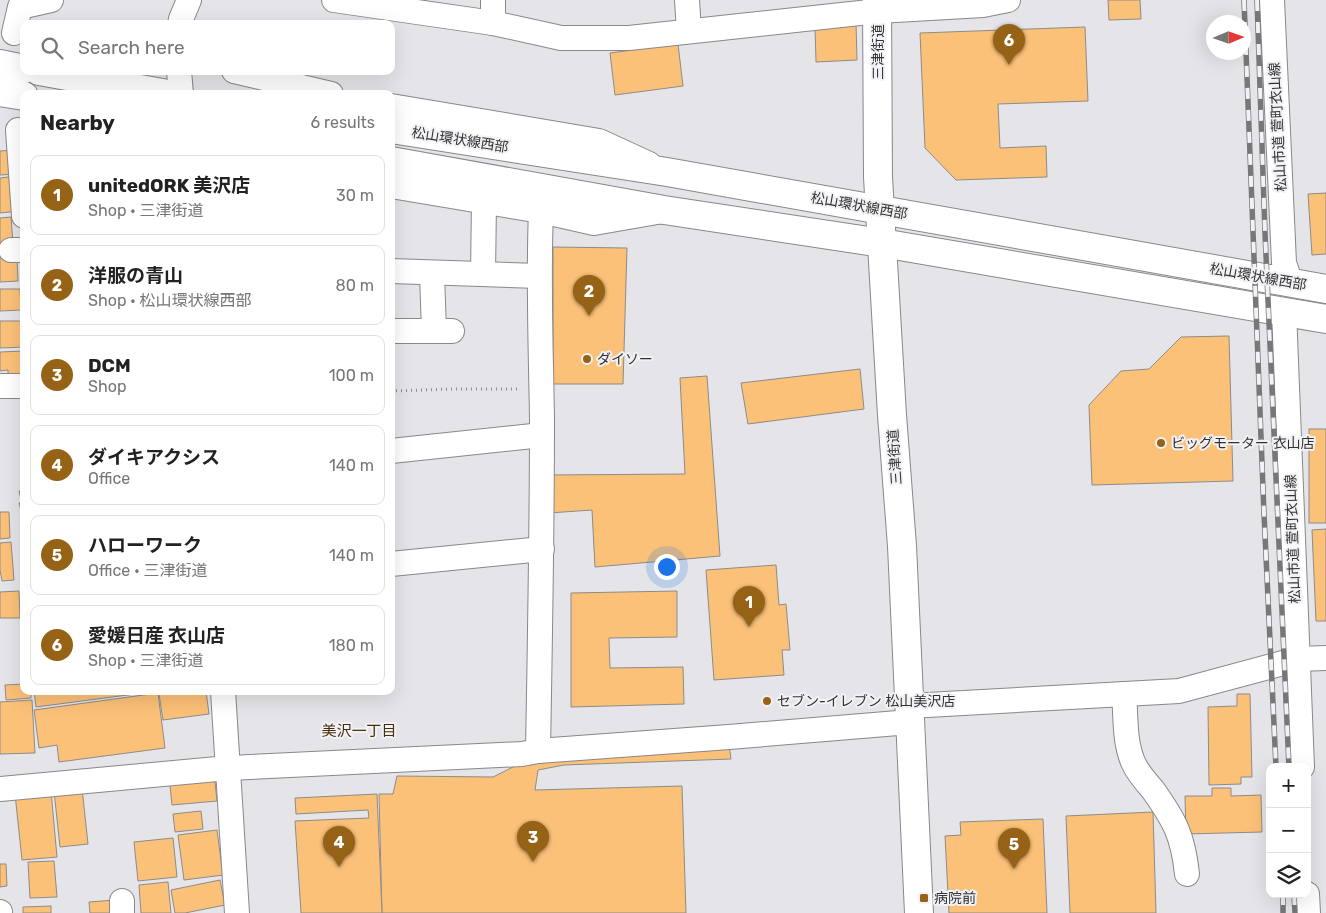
<!DOCTYPE html>
<html lang="en">
<head>
<meta charset="utf-8">
<style>
	:root { --surface:#fff; --page:#f6f6f6; --text:#222; --muted:#767676; --line:#e0e0e0; --accent:#956216 }
	body { margin:0; font-family:Rubik,"Noto Sans JP",sans-serif; background:var(--page); color:var(--text) }
	.controls { position:absolute; right:15px; bottom:15px; display:grid; overflow:hidden; border-radius:10px; box-shadow:0 5px 20px #0002 }
	.controls button { width:45px; height:45px; display:grid; place-items:center; padding:0; border:0; border-bottom:1px solid var(--line); background:var(--surface); color:var(--text); font:25px sans-serif }
	.compass { position:absolute; left:1206px; top:15px; width:45px; height:45px; border-radius:50%; background:var(--surface); box-shadow:0 5px 20px #0002; rotate:88deg }
	.you { position:absolute; left:666px; top:566px; width:18px; height:18px; margin:-12px; border:4px solid #fff; border-radius:50%; background:#1a73e8; box-shadow:0 0 0 8px #1a73e833 }
	.badge { display:grid; place-items:center; width:32px; height:32px; border-radius:50%; background:var(--accent); color:#fff; font-size:16px; font-weight:700 }
	.pin { position:absolute; translate:-50% -41px; filter:drop-shadow(0 1px 2px #0008) }
	.pin::after { content:''; position:absolute; top:26px; width:18px; height:15px; background:inherit; clip-path:polygon(0 0,100% 0,50% 100%) }
	.list { margin:0; padding:0; list-style:none }
	h2 { display:flex; justify-content:space-between; align-items:center; height:65px; margin:0; padding:0 20px; font-size:21px }
	h2 small { font-size:16px; font-weight:400; color:var(--muted) }
	.list li { display:grid; grid-template-columns:32px 1fr auto; gap:15px; align-items:center; box-sizing:border-box; height:80px; margin:0 10px 10px; padding:0 10px; border:1px solid var(--line); border-radius:10px }
	.list b { display:block; font-size:19px; white-space:nowrap }
	.list p { margin:0; font-size:16px; white-space:nowrap; color:var(--muted) }
	.list em { font-size:16px; font-style:normal; color:var(--muted) }
	.icon { flex:none; width:28px; height:28px; fill:none; stroke:currentColor; stroke-width:2; stroke-linecap:round; stroke-linejoin:round }
	.map { position:relative; flex:none; width:1326px; height:913px; overflow:hidden }
	.search { position:absolute; background:var(--surface); box-shadow:0 5px 20px #0002; left:20px; top:20px; width:375px; height:55px; display:flex; align-items:center; gap:12px; box-sizing:border-box; padding:0 18px; border-radius:10px; color:var(--muted); font-size:19px }
	.panel { position:absolute; background:var(--surface); box-shadow:0 5px 20px #0002; left:20px; top:90px; width:375px; height:605px; border-radius:10px }
	.map>svg:first-child { display:block }
</style>
</head>
<body>
<div class="map">
<svg width="1326" height="913" viewBox="0 0 1326 913">
	<rect width="100%" height="100%" fill="#e5e4e8"/>
	<g fill="#fcc178" stroke="#8d8b88">
		<polygon points="1108,0 1140,0 1141,19 1109,20"/>
		<polygon points="856,24 857,60 816,62 815,26"/>
		<polygon points="1085,27 1088,101 998,104 1000,148 1046,146 1047,177 956,180 925,148 920,33"/>
		<polygon points="678,44 683,86 615,95 610,53"/>
		<polygon points="14,150 15,174 0,175 0,151"/>
		<polygon points="16,176 19,211 0,213 0,178"/>
		<polygon points="1326,193 1326,254 1312,255 1308,194"/>
		<polygon points="11,217 13,243 0,247 0,218"/>
		<polygon points="553,247 627,248 623,384 553,384"/>
		<polygon points="0,253 8,253 17,258 18,281 0,282"/>
		<polygon points="0,289 20,289 21,310 0,311"/>
		<polygon points="0,321 21,321 21,331 24,331 24,347 0,348"/>
		<polygon points="1229,336 1233,481 1092,485 1089,405 1121,371 1149,369 1181,337"/>
		<polygon points="24,351 24,374 8,375 8,370 0,371 0,352"/>
		<polygon points="860,369 864,409 748,424 741,383"/>
		<polygon points="707,376 720,556 595,567 592,510 549,513 546,475 685,474 680,378"/>
		<rect x="1309" y="429" width="17" height="94"/>
		<polygon points="24,490 24,522 19,503 22,503 19,491"/>
		<polygon points="0,512 9,512 10,538 0,539"/>
		<polygon points="1326,529 1326,621 1316,621 1312,530"/>
		<polygon points="11,542 14,580 2,581 0,570 0,543"/>
		<polygon points="776,565 779,605 786,604 790,650 782,650 784,675 714,680 706,570"/>
		<polygon points="19,591 20,618 0,618 0,592"/>
		<polygon points="677,591 677,637 609,638 610,668 683,667 684,704 571,707 571,593"/>
		<polygon points="24,684 24,691 31,691 31,698 6,700 5,685"/>
		<polygon points="34,691 158,691 36,707"/>
		<polygon points="182,691 206,691 209,714 163,720 159,694"/>
		<polygon points="158,693 165,748 59,762 57,745 39,748 34,710"/>
		<polygon points="1237,694 1250,694 1252,777 1241,777 1241,784 1209,785 1208,707 1237,706"/>
		<polygon points="32,700 35,753 0,754 0,702"/>
		<polygon points="729,744 731,759 564,765 538,770 535,790 682,786 686,913 382,913 379,794 393,794 397,776 493,777 537,755"/>
		<polygon points="214,772 217,801 172,805 169,776"/>
		<polygon points="82,788 88,844 60,847 54,791"/>
		<polygon points="1212,788 1231,788 1231,796 1261,795 1262,832 1186,834 1185,796 1212,796"/>
		<polygon points="51,791 57,857 22,860 15,794"/>
		<polygon points="377,794 382,913 301,913 295,821 369,818 368,810 296,814 295,798"/>
		<polygon points="201,811 203,829 175,832 173,814"/>
		<polygon points="1153,812 1156,913 1070,913 1066,816"/>
		<polygon points="1043,819 1047,913 949,913 945,836 961,835 960,822"/>
		<polygon points="217,830 223,875 184,880 178,835"/>
		<polygon points="173,838 177,877 138,881 134,842"/>
		<polygon points="54,861 57,897 30,898 28,862"/>
		<polygon points="0,864 6,864 7,886 0,887"/>
		<polygon points="220,880 225,905 185,913 175,913 171,890"/>
		<polygon points="168,882 171,913 141,913 139,885"/>
		<polygon points="115,900 116,913 90,913 89,902"/>
		<polygon points="51,906 51,913 23,913 23,907"/>
	</g>
	<g fill="none" stroke-linecap="round" stroke-linejoin="round">
		<defs>
			<g id="minor">
				<polyline points="334,0 493,23 561,38 629,38 878,11 983,5 1008,0"/>
				<polyline points="687,0 689,31"/>
				<polyline points="1272,0 1284,263 1291,283"/>
				<polyline points="493,23 493,0"/>
				<polyline points="180,24 181,19 189,0"/>
				<polyline points="14,33 20,7 51,0"/>
				<polyline points="179,71 181,94"/>
				<polyline points="234,71 331,94"/>
				<polyline points="391,106 599,141 649,164"/>
				<polyline points="18,130 24,216"/>
				<polyline points="391,186 541,211 594,223 657,212"/>
				<polyline points="11,250 24,250"/>
				<polyline points="391,271 539,276"/>
				<polyline points="432,274 434,331"/>
				<polyline points="483,274 484,202"/>
				<polyline points="1284,311 1302,767"/>
				<polyline points="391,331 452,331"/>
				<polyline points="0,386 24,386"/>
				<polyline points="391,451 542,435"/>
				<polyline points="391,564 542,549"/>
				<polyline points="223,691 237,913"/>
				<path d="M1124 694C1126 716 1124 741 1133 762 1137 772 1146 782 1153 790 1175 821 1183 836 1187 874"/>
				<polyline points="909,706 1179,691 1298,659 1326,658"/>
				<path d="M538 751C540 641 542 531 542 420 541 351 538 281 541 211"/>
				<polyline points="0,789 228,768 522,754 538,751 729,737 910,722"/>
				<polyline points="1307,894 1308,913"/>
				<polyline points="122,901 122,913"/>
				<polyline points="0,912 0,913"/>
			</g>
			<g id="tertiary">
				<polyline points="877,0 878,177 892,415 902,546 919,913"/>
				<polyline points="0,64 24,69"/>
				<polyline points="39,71 168,94"/>
				<polyline points="0,92 24,96"/>
				<polyline points="391,129 667,172 1326,289"/>
				<polyline points="391,161 664,210 882,243 1326,319"/>
			</g>
		</defs>
		<use href="#minor" stroke="#88878a" stroke-width="26"/>
		<use href="#tertiary" stroke="#88878a" stroke-width="30"/>
		<polyline stroke="#8a898c" stroke-width="3" stroke-dasharray="1 4" stroke-linecap="butt" points="391,391 451,389 518,389"/>
		<use href="#minor" stroke="#fff" stroke-width="24"/>
		<use href="#tertiary" stroke="#fff" stroke-width="28"/>
		<defs>
			<g id="rail">
				<polyline points="1244,0 1264,514 1276,767"/>
				<polyline points="1257,0 1265,233 1289,767"/>
				<polyline points="1283,894 1283,913"/>
				<polyline points="1294,894 1295,913"/>
			</g>
		</defs>
		<use href="#rail" stroke="#777779" stroke-width="5.5"/>
		<use href="#rail" stroke="#f2f1f5" stroke-width="4" stroke-dasharray="11" stroke-linecap="butt"/>
	</g>
	<g fill="#956216" stroke="#f2f1f5" stroke-width="2">
		<circle cx="587" cy="359" r="5"/>
		<circle cx="1161" cy="443" r="5"/>
		<circle cx="767" cy="701" r="5"/>
		<rect x="919" y="893" width="10" height="10" rx="2.5"/>
	</g>
	<g text-anchor="middle" dominant-baseline="central" stroke-width="4" stroke-linejoin="round" paint-order="stroke">
		<g font-size="14" fill="#323233" stroke="#f2f1f5">
			<text transform="translate(878 52) rotate(-90)">三津街道</text>
			<text transform="translate(1278 127) rotate(-93)">松山市道 萱町衣山線</text>
			<text transform="translate(460 140) rotate(9)">松山環状線西部</text>
			<text transform="translate(859 206) rotate(10)">松山環状線西部</text>
			<text transform="translate(1258 277) rotate(10)">松山環状線西部</text>
			<text transform="translate(895 457) rotate(-94)">三津街道</text>
			<text transform="translate(1293 539) rotate(-92)">松山市道 萱町衣山線</text>
		</g>
		<g font-size="14" fill="#323233" stroke="#f2f1f5" text-anchor="start">
			<text x="597" y="359">ダイソー</text>
			<text x="1171" y="443">ビッグモーター 衣山店</text>
			<text x="777" y="701">セブン-イレブン 松山美沢店</text>
			<text x="934" y="898">病院前</text>
		</g>
		<g font-size="15" fill="#462d0a" stroke="#f2f1f5">
			<text x="359" y="731">美沢一丁目</text>
		</g>
	</g>
</svg>
<div class="controls">
<button>+</button>
<button>−</button>
<button><svg class="icon" aria-label="layers" viewBox="0 0 24 24"><path d="M12 4l9 5-9 5-9-5zM3 14l9 5 9-5"/></svg></button>
</div>
<svg class="compass" viewBox="-18 -18 36 36"><path d="M0-13l5 13h-10z" fill="#e53935"/><path d="M0 13l5-13h-10z" fill="#767676"/></svg>
<div class="you"></div>
<div class="pin badge" style="left:749px;top:627px">1</div>
<div class="pin badge" style="left:589px;top:316px">2</div>
<div class="pin badge" style="left:533px;top:862px">3</div>
<div class="pin badge" style="left:339px;top:867px">4</div>
<div class="pin badge" style="left:1014px;top:869px">5</div>
<div class="pin badge" style="left:1009px;top:65px">6</div>
<div class="search"><svg class="icon" aria-label="search" viewBox="0 0 24 24"><circle cx="10" cy="10" r="6"/><path d="M15 15l6 6"/></svg>Search here</div>
<section class="panel">
<h2>Nearby<small>6 results</small></h2>
<ul class="list">
<li><span class="badge">1</span><div><b>unitedORK 美沢店</b><p>Shop · 三津街道</p></div><em>30 m</em></li>
<li><span class="badge">2</span><div><b>洋服の青山</b><p>Shop · 松山環状線西部</p></div><em>80 m</em></li>
<li><span class="badge">3</span><div><b>DCM</b><p>Shop</p></div><em>100 m</em></li>
<li><span class="badge">4</span><div><b>ダイキアクシス</b><p>Office</p></div><em>140 m</em></li>
<li><span class="badge">5</span><div><b>ハローワーク</b><p>Office · 三津街道</p></div><em>140 m</em></li>
<li><span class="badge">6</span><div><b>愛媛日産 衣山店</b><p>Shop · 三津街道</p></div><em>180 m</em></li>
</ul>
</section>
</div>
</body>
</html>
